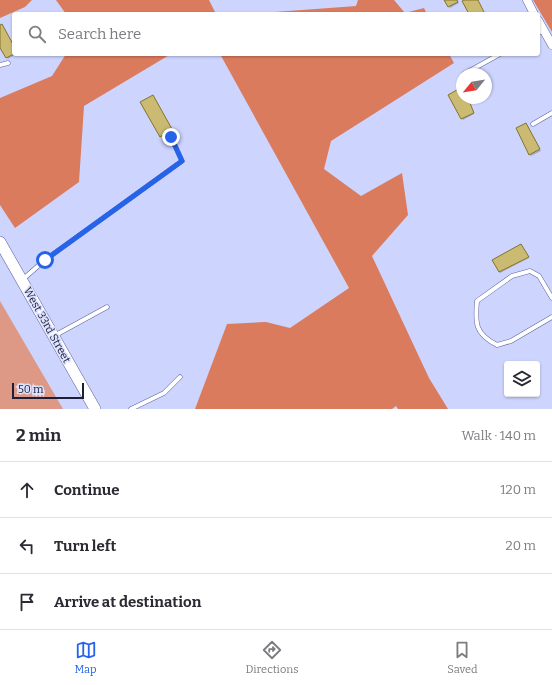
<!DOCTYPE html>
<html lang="en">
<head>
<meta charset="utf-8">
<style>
	:root { --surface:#fff; --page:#f2f2f3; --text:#2b2b33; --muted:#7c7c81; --line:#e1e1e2; --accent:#2563eb }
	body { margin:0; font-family:Bitter,serif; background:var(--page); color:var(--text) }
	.controls { position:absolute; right:12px; bottom:12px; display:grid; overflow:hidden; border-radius:4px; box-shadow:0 1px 3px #0004 }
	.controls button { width:36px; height:36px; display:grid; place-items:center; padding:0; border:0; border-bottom:1px solid var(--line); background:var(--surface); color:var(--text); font:20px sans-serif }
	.compass { position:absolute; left:456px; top:68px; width:36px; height:36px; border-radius:50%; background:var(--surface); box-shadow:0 1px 3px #0004; rotate:240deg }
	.scale { position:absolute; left:12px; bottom:10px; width:72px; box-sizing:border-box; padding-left:4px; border:2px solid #1c1f38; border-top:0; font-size:11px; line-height:14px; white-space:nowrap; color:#1c1f38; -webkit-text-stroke:3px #dde2fe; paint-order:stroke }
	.stop { position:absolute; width:12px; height:12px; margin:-9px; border:3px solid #2563eb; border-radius:50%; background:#fff }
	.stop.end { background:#2563eb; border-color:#fff; box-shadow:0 1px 4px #0008 }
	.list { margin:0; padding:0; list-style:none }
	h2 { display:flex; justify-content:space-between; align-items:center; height:52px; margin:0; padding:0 16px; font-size:17px }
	h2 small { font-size:13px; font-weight:400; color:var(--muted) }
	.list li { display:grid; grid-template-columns:26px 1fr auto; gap:12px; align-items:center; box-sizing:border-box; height:56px; padding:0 16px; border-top:1px solid var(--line) }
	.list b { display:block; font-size:15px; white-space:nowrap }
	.list em { font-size:13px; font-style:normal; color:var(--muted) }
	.icon { flex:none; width:22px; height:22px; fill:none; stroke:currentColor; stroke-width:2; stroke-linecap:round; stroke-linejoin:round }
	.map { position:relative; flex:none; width:552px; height:409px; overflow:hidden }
	.search { position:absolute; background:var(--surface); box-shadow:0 1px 3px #0004; left:12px; right:12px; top:12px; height:44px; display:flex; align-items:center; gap:10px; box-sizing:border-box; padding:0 14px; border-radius:4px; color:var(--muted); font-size:15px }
	.sheet { height:220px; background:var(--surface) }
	nav { display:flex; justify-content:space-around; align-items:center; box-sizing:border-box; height:56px; border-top:1px solid var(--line); background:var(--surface); font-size:11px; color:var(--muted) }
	nav a { display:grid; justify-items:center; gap:2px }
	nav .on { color:var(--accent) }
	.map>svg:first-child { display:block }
</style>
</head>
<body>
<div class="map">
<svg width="552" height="409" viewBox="0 0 552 409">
	<rect width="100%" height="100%" fill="#cdd4fe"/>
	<polygon fill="#dd9985" points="0,301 63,409 0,409"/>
	<g fill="#db7b5d">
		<polygon points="0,0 32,0 25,7 0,18"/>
		<polygon points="56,0 209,0 216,14 66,14"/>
		<polygon points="358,0 394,0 405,13 424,8 427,14 272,14 275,12 356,6"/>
		<polygon points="533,0 552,0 552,32"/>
		<polygon points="66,54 171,54 84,106 79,182 15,228 0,205 0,98 52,76"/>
		<polygon points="220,54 449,54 454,63 331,141 324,169 361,196 402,173 408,215 372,256 429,378 448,409 398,409 396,406 392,409 195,409 227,324 266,322 290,328 349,288"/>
	</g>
	<g fill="#0003">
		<polygon points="445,0 457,0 459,3 450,8"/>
		<polygon points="0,26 14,47 14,54 17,54 8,59 0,46"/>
		<polygon points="462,89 462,98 468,98 474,114 463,120 450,95"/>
		<polygon points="154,97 173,131 162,137 142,103"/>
		<polygon points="527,125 541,151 531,156 517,129"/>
		<polygon points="521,245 529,258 500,273 493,260"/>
	</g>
	<g fill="#cbbb72" stroke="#837429">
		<polygon points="444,0 457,0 458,2 448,7"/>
		<polygon points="464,0 478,0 485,14 469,14 462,1"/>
		<polygon points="2,24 14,46 14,54 6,58 0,48 0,25"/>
		<polygon points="462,87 462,98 468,98 474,113 461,119 448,95"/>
		<polygon points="153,95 172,129 160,137 140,102"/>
		<polygon points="526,123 540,149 529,155 516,128"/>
		<polygon points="521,244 529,257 499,272 492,260"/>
	</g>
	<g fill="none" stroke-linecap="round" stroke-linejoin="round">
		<defs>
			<g id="lane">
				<polyline points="538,33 544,30"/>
				<polyline points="0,65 8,63"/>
				<polyline points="464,74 500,54"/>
				<polyline points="533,124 552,113"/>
				<polyline points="22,280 45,260 182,161 171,137"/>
				<path d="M552 298 539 276 530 271 512 276 477 301C475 323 475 334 497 345L511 341 552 317"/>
				<polyline points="54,336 107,307"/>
				<polyline points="131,409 164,393 180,377"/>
			</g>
			<g id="street">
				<polyline points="527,0 534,14"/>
				<polyline points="538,20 552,45"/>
			</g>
			<polyline id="secondary" points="0,242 95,409"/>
		</defs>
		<use href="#lane" stroke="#5d64a1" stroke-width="5"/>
		<use href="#street" stroke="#5d64a1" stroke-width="9"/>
		<use href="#secondary" stroke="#5d64a1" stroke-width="12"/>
		<use href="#lane" stroke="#fff" stroke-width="4"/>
		<use href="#street" stroke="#fff" stroke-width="8"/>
		<use href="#secondary" stroke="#fff" stroke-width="11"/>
	</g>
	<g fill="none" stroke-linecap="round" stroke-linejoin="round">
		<polyline stroke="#2563eb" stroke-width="5" points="45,260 182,161 171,137"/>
	</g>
	<g text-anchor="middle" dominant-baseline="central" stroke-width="3" stroke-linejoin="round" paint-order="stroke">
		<g font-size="11" fill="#1c1f38" stroke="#dde2fe">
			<text transform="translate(47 325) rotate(61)">West 33rd Street</text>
		</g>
	</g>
</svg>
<div class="controls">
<button><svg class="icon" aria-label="layers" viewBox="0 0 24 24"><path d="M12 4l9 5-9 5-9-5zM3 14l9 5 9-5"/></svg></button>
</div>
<svg class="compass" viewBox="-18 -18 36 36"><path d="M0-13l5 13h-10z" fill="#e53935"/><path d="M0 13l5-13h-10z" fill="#7c7c81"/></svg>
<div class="scale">50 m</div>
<div class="stop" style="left:45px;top:260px"></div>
<div class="stop end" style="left:171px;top:137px"></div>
<div class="search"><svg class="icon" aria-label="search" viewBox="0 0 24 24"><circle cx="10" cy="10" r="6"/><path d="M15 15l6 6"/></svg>Search here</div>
</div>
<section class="sheet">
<h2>2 min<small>Walk · 140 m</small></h2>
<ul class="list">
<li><svg class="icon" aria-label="ahead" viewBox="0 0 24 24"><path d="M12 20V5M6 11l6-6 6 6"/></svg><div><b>Continue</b></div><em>120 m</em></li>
<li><svg class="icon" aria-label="left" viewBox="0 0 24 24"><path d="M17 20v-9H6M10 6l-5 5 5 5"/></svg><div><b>Turn left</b></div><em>20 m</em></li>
<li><svg class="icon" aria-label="arrive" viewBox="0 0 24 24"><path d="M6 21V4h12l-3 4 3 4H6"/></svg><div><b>Arrive at destination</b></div></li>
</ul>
</section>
<nav>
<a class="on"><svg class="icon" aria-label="map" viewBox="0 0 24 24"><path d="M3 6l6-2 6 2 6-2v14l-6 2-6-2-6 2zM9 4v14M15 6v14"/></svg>Map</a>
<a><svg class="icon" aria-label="directions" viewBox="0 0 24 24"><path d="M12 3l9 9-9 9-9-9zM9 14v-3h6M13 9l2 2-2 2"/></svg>Directions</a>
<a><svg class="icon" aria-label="saved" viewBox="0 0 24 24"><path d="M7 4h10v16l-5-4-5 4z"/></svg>Saved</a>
</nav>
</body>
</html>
